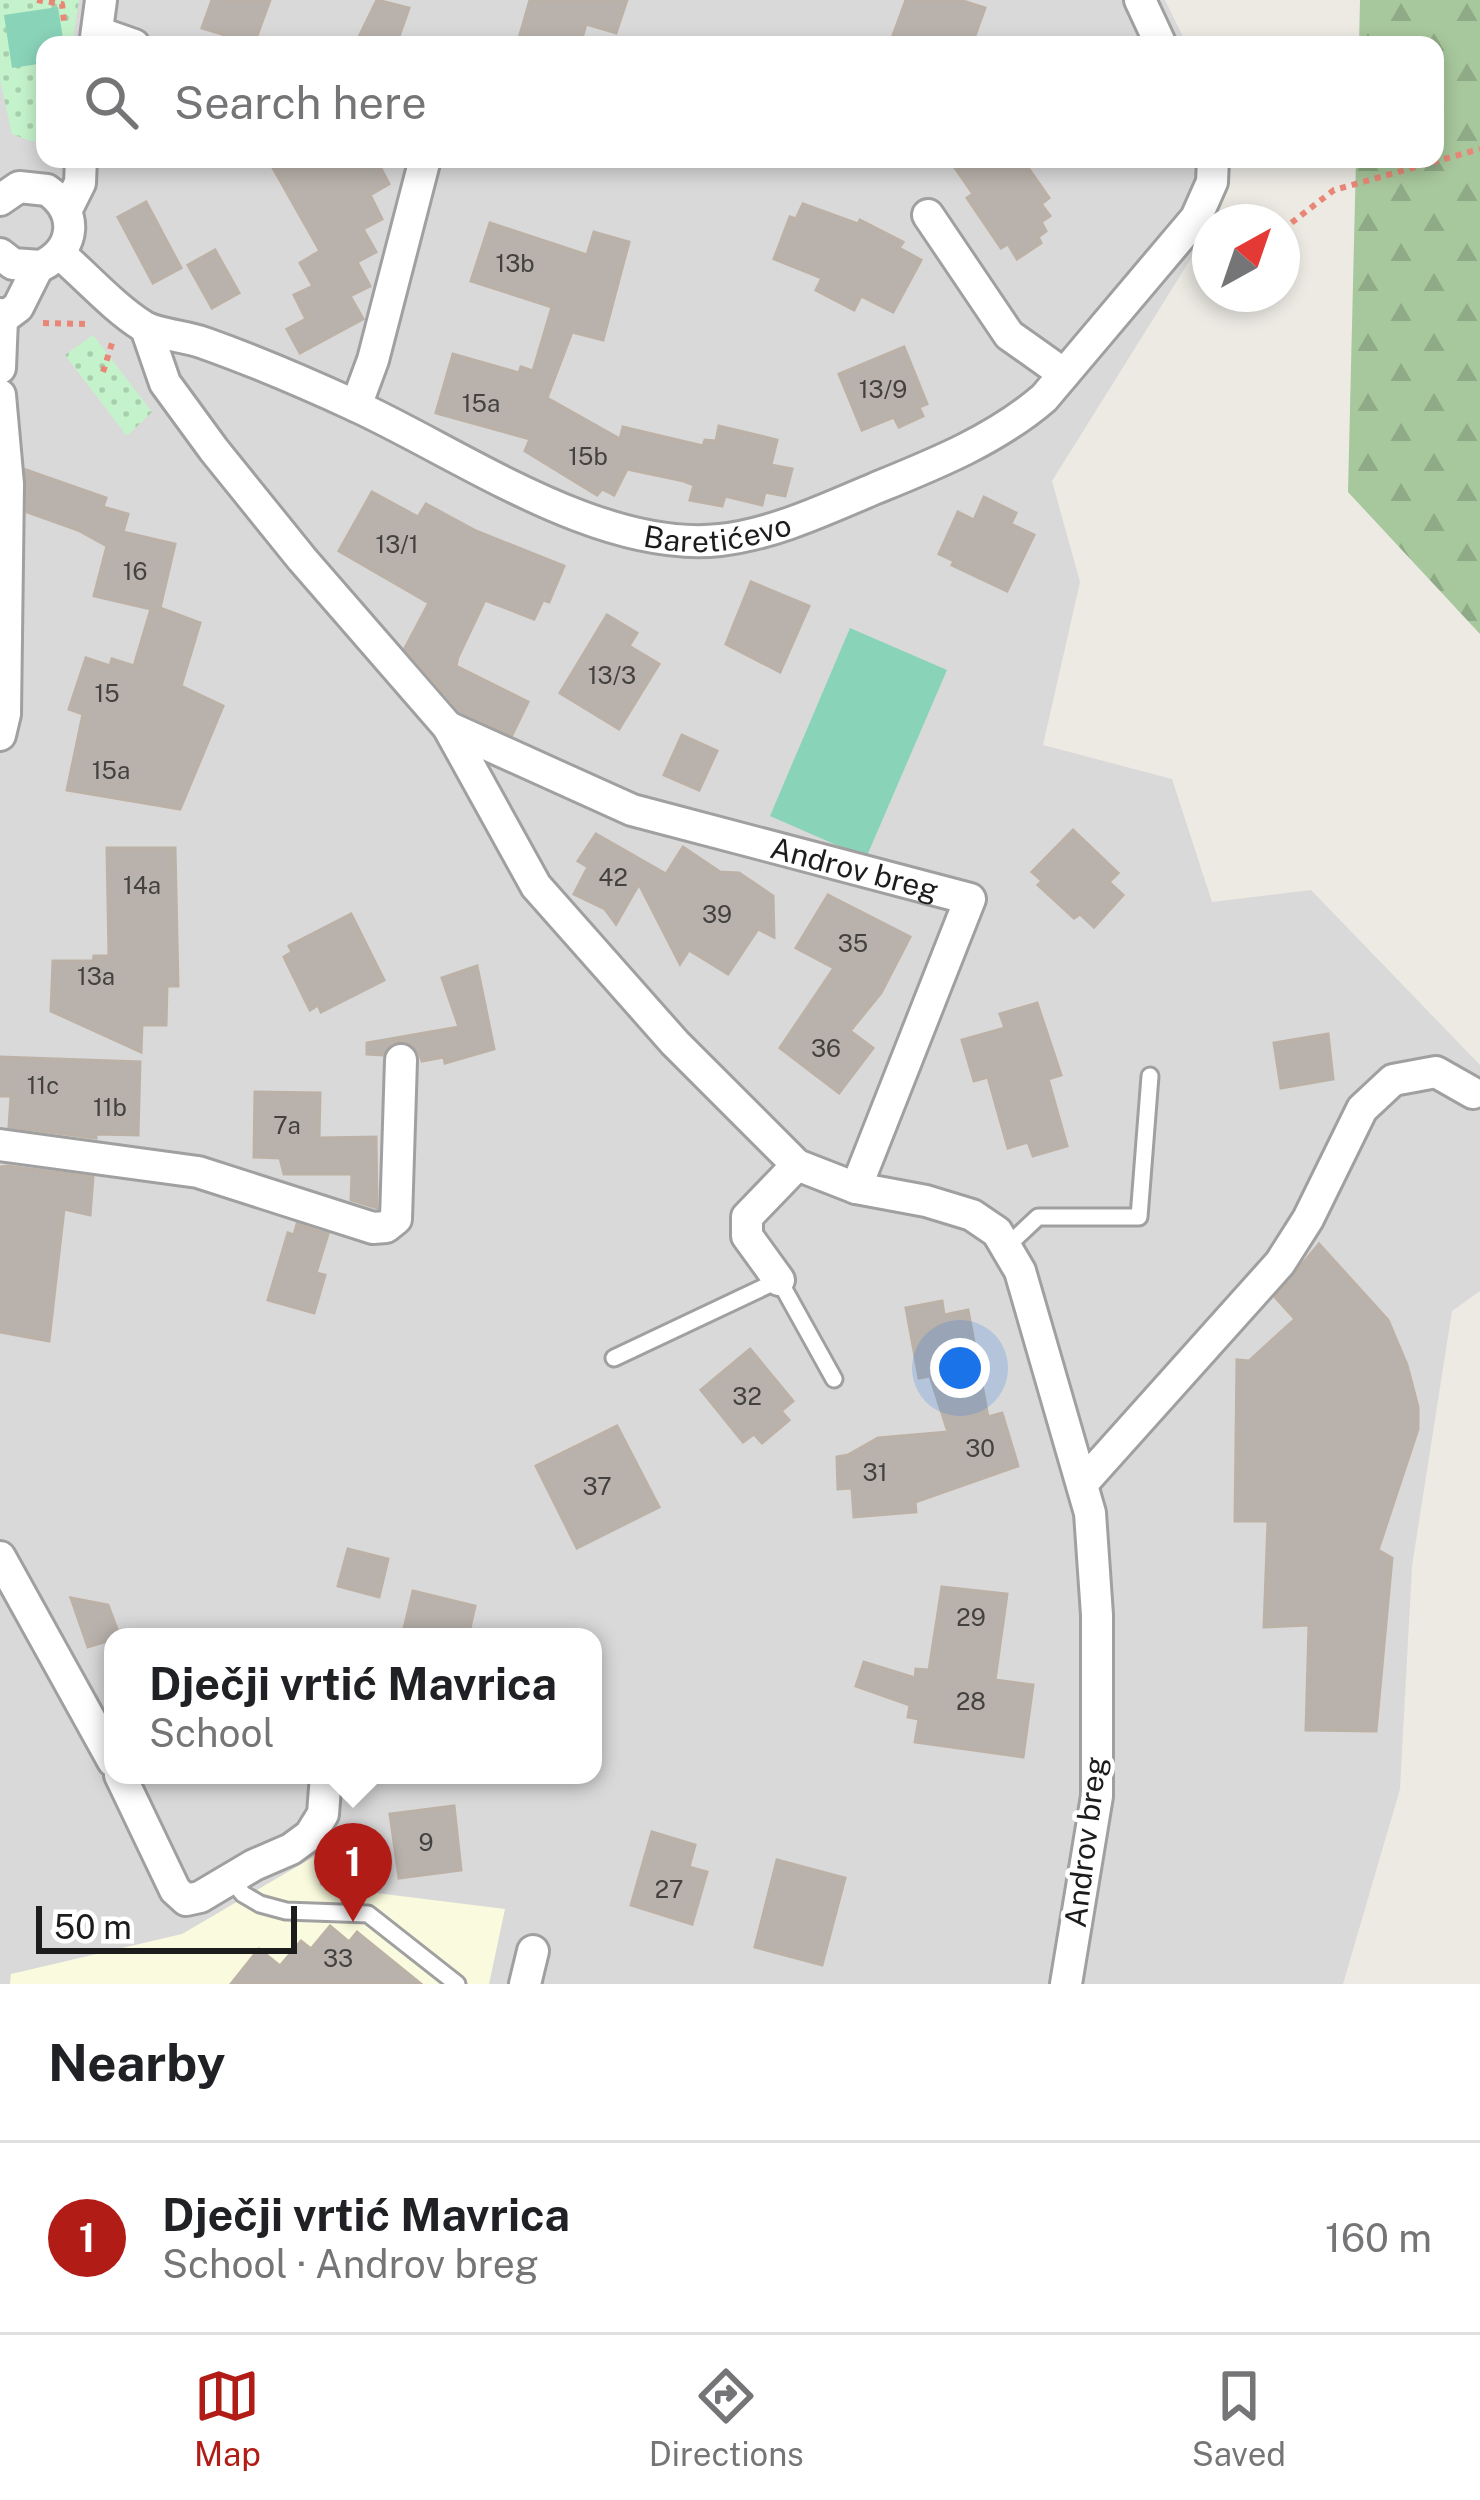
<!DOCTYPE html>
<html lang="en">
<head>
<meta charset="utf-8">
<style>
	:root { --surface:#fff; --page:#f2f2f2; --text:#202124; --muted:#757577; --line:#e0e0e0; --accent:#b21c16 }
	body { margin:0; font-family:"Public Sans",sans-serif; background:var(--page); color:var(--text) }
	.compass { position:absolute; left:1192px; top:204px; width:108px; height:108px; border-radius:50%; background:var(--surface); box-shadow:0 6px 18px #0003; rotate:40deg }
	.scale { position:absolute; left:36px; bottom:30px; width:261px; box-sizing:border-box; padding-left:12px; border:6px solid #1c1c1c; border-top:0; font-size:33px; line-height:42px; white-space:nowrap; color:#1c1c1c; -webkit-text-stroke:9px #fff; paint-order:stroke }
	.you { position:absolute; left:960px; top:1368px; width:42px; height:42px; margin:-30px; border:9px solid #fff; border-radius:50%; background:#1a73e8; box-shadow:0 0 0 18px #1a73e833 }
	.badge { display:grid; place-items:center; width:78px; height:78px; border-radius:50%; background:var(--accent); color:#fff; font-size:39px; font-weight:700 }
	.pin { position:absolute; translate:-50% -99px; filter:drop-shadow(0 3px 6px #0008) }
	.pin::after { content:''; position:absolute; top:63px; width:42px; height:36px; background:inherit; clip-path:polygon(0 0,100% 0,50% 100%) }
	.popup { position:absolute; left:104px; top:1628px; width:498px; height:156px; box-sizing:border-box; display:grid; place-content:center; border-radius:24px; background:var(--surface); filter:drop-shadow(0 3px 9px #0005); font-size:39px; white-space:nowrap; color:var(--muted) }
	.popup b { font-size:45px; color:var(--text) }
	.popup::after { content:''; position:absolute; left:50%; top:100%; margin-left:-24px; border:24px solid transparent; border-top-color:var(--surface) }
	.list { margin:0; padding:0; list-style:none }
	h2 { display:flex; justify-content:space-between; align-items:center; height:156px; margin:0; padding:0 48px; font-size:51px }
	h2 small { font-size:39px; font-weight:400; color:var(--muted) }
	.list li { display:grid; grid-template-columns:78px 1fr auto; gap:36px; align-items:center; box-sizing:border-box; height:192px; padding:0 48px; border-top:3px solid var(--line) }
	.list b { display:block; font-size:45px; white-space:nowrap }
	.list p { margin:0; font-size:39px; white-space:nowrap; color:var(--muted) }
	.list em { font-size:39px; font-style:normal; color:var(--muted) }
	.icon { flex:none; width:66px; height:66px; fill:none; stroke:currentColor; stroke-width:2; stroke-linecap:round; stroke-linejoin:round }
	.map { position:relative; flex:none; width:1480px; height:1984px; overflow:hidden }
	.search { position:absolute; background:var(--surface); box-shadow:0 6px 18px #0003; left:36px; right:36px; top:36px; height:132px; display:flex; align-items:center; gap:30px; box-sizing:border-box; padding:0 42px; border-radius:24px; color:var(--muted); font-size:45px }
	.sheet { height:348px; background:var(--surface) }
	nav { display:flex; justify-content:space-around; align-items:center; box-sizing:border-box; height:168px; border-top:3px solid var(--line); background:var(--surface); font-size:33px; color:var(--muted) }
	nav a { display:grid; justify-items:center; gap:6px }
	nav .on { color:var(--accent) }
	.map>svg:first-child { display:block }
</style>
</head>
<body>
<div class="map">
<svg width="1480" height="1984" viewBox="0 0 1480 1984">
	<defs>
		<pattern id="forest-firs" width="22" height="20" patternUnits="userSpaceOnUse" patternTransform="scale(3)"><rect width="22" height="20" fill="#a7c79c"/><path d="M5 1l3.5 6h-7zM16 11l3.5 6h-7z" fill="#8faa86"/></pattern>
		<pattern id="park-dots" width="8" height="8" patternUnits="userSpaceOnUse" patternTransform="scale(3)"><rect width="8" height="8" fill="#c4f2ca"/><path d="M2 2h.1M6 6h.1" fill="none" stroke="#a8cfad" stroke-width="1.8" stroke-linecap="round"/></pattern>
	</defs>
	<rect width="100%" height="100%" fill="#eceae3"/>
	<path fill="#dad9d9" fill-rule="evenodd" d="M0 0H1165L1187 45H45V159H1233L1216 219 1210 222V228L1052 481 1080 582 1043 745 1172 779 1212 902 1311 890 1480 1065V1291L1452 1311 1412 1566 1400 1789 1343 1984H0ZM113 1637H593V1775H113Z"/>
	<polygon fill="#fafbde" points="317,1855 320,1886 505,1909 489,1984 10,1984 11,1974 182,1934"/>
	<polygon fill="url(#forest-firs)" points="1360,0 1480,0 1480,634 1348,492 1356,159 1435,159 1435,45 1359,45"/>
	<g fill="url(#park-dots)">
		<polygon points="0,0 79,0 72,45 45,45 45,141 30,141 12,134 0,80"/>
		<polygon points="93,335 152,412 127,436 65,355"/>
	</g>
	<g fill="#89d3b9">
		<polygon points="58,7 64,45 45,45 45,63 12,68 4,15"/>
		<polygon points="850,628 947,670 866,858 770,816"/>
	</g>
	<g fill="#b9b2ac" stroke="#bcb1a7" stroke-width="3">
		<polygon points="212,0 270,0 254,44 202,28"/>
		<polygon points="377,0 409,8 396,45 355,45"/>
		<polygon points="530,0 627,0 616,33 586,24 580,45 517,45"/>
		<polygon points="906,0 960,0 985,8 973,41 959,36 956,45 912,45 892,38"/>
		<polygon points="268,159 376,159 389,184 370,195 382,219 363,229 376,252 357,262 370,286 350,296 363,319 300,353 287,329 306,319 294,295 313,286 300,263 320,251"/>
		<polygon points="949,159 1022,159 1049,198 1041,204 1050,216 1041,222 1046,231 1038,237 1041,243 1017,259 1008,244 1001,248 967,198 973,194"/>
		<polygon points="146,202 181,268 153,283 118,217"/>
		<polygon points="803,204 858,224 860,220 903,242 899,248 921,260 893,312 861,296 854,310 816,290 822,278 774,259 790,217 796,219"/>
		<polygon points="490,223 587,255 594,232 629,242 603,340 572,332 547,398 620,439 623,427 703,446 705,440 716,441 719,426 777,440 771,465 792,469 785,496 765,492 762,505 725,496 722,506 690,500 694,485 684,481 627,469 614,495 602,489 597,495 525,451 530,439 436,413 453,354 519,373 521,367 533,371 552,307 471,281"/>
		<polygon points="215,250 239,293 212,308 188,265"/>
		<polygon points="904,347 927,404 919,407 923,416 899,427 894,417 862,430 839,374"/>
		<polygon points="26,470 106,498 103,507 128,514 123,532 175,544 160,608 200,623 181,686 223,706 180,809 67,790 83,714 69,709 86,658 110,666 112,659 134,666 151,609 94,596 107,546 78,530 27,512"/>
		<polygon points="372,492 418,517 426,504 476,531 564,566 549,602 543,600 534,619 485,600 458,657 456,666 528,702 512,735 460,711 405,648 429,603 339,551"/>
		<polygon points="984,497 1016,513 1011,524 1034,535 1007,591 952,565 954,561 939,554 958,512 974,520"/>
		<polygon points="751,582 809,606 780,672 726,644"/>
		<polygon points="607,615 637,633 629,646 659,664 619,729 560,693"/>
		<polygon points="682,735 717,751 699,790 664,775"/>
		<polygon points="1073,830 1118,873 1109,882 1123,895 1094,927 1080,914 1074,918 1038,885 1042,881 1032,872"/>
		<polygon points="596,834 666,874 683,847 720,872 739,873 773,896 774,937 758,929 728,974 689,950 680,964 639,884 616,924 605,909 574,894 588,867 578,861"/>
		<polygon points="107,848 175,848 178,986 167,986 166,1025 142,1025 141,1052 51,1011 53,961 93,961 94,956 109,956"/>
		<polygon points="828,895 910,937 881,993 850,1031 873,1048 839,1093 780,1048 834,968 796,948"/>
		<polygon points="351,914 384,980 321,1012 318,1005 310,1010 284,957 292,952 289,946"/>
		<polygon points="477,966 494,1049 445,1063 444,1057 422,1061 418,1050 403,1041 391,1043 383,1055 367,1054 367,1043 459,1027 442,978"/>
		<polygon points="1037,1003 1061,1075 1048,1079 1067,1146 1033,1156 1028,1142 1008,1148 988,1077 974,1081 962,1040 1005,1028 1000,1014"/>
		<polygon points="1328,1034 1333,1079 1281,1088 1274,1043"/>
		<polygon points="0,1057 140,1062 138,1135 96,1134 96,1138 9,1127 11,1096 0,1096"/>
		<polygon points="255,1092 320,1093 319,1138 376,1137 377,1208 351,1200 352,1174 284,1174 280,1158 254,1157"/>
		<polygon points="7,1166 93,1177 90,1215 64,1209 49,1341 0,1332 0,1167"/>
		<polygon points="297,1224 328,1234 316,1273 325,1275 314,1313 268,1300 288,1233 294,1235"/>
		<polygon points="1319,1244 1388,1320 1407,1365 1418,1407 1418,1429 1378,1550 1392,1558 1376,1731 1306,1730 1309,1625 1264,1627 1268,1521 1235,1521 1237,1360 1249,1361 1295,1319 1275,1297"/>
		<polygon points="942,1301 944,1315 968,1310 988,1417 1002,1413 1018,1466 915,1502 916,1512 854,1517 852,1488 838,1489 837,1457 848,1455 878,1438 948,1432 930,1376 919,1378 906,1308"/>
		<polygon points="750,1349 793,1401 781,1411 789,1420 762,1443 754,1434 743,1442 701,1390"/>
		<polygon points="617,1426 659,1507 577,1548 536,1466"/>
		<polygon points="348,1549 388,1559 379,1597 338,1586"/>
		<polygon points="942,1587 1007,1594 995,1680 1033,1685 1023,1757 915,1742 919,1719 908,1717 910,1705 856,1686 864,1662 915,1678 916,1669 929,1670"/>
		<polygon points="413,1591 475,1606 468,1637 402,1637"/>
		<polygon points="71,1598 108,1605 120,1637 88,1647"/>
		<polygon points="454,1806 461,1870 399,1878 390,1814"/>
		<polygon points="652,1832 695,1845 689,1867 707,1872 692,1924 631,1905"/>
		<polygon points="777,1860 845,1878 822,1965 755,1947"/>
		<polygon points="330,1926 349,1942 357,1932 421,1984 231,1984 259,1949 280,1966 301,1941 311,1949"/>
	</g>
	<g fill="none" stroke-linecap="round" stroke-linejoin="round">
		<defs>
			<g id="lane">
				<polyline points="1006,1247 1038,1217 1139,1217 1150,1076"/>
				<polyline points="614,1358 779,1280 834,1379"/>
				<polyline points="231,1879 243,1894 260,1904 286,1911 368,1914 457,1984"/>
			</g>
			<g id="street">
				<polyline points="1140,0 1161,45"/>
				<polyline points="97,32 134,45"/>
				<polyline points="95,45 101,0"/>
				<path d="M0 200 19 187 47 190C79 212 76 249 41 266L13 264 0 254"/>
				<polyline points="67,209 80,183 81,159"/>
				<polyline points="928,215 1009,335 1064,374"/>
				<path id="s1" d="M60 254C87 277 113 307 143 326 158 335 186 336 204 343 255 361 306 383 356 406 462 455 600 553 720 540 774 534 826 509 876 488 935 464 995 440 1044 398L1196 218 1212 182 1213 159"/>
				<polyline points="0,314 2,319 18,307 38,267"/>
				<polyline points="146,328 165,383 214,450 302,559 448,727 536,886 675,1043 797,1165 856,1188 926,1201 972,1215 997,1232 1020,1271 1090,1513 1097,1615 1097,1796 1066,1984"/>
				<polyline points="0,368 2,319"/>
				<polyline points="0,395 8,484 5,714 0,735"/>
				<polyline points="356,406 373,360 425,159"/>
				<path id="s2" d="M448 727 632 810 970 899 856 1188"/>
				<polyline points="0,1145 198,1172 373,1228 386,1227 396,1219 401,1060"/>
				<polyline points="779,1280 747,1236 747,1217 797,1165"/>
				<polyline points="1082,1484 1280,1263 1308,1219 1362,1109 1393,1080 1436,1072 1473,1093"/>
				<polyline points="0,1557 113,1761"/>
				<polyline points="120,1775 175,1890 186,1900 200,1897 254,1865 291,1849 310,1835 323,1814 326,1775"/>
				<polyline points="525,1984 533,1951"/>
			</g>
		</defs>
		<use href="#lane" stroke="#a0a0a0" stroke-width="21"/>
		<use href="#street" stroke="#a0a0a0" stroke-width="36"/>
		<g stroke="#e98777" stroke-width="6" stroke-dasharray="6 6" stroke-linecap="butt">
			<polyline points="37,0 62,4 64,21"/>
			<polyline points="1282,230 1334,190 1480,149"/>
			<polyline points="43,323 90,324"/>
			<polyline points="103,372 112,343"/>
		</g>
		<use href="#lane" stroke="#fff" stroke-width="15"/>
		<use href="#street" stroke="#fff" stroke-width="30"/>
	</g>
	<g text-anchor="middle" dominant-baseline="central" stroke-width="9" stroke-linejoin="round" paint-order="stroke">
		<g font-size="24" fill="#434240">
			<text x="515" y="263">13b</text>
			<text x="883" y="389">13/9</text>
			<text x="481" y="403">15a</text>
			<text x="588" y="456">15b</text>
			<text x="397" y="544">13/1</text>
			<text x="135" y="571">16</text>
			<text x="612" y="675">13/3</text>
			<text x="107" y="693">15</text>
			<text x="111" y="770">15a</text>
			<text x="613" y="877">42</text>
			<text x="142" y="885">14a</text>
			<text x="717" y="914">39</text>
			<text x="853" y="943">35</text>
			<text x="96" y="976">13a</text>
			<text x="826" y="1048">36</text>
			<text x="43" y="1085">11c</text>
			<text x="110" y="1107">11b</text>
			<text x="287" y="1125">7a</text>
			<text x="747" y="1396">32</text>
			<text x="980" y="1448">30</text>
			<text x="875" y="1472">31</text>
			<text x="597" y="1486">37</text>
			<text x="971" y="1617">29</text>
			<text x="971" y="1701">28</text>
			<text x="426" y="1842">9</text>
			<text x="669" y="1889">27</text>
			<text x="338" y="1958">33</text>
		</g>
		<g font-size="30" fill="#1c1c1c" stroke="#fff">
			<text stroke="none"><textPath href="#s1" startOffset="729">Baretićevo</textPath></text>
			<text stroke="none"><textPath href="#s2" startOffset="432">Androv breg</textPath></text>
			<text transform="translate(1085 1842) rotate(-83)">Androv breg</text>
		</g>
	</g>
</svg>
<svg class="compass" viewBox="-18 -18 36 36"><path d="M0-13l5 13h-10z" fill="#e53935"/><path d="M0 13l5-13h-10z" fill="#757577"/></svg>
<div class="scale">50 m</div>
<div class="you"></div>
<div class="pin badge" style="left:353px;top:1922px">1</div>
<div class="popup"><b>Dječji vrtić Mavrica</b>School</div>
<div class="search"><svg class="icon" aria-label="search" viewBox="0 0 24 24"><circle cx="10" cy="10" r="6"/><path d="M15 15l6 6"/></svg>Search here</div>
</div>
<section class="sheet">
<h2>Nearby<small></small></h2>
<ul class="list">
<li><span class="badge">1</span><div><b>Dječji vrtić Mavrica</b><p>School · Androv breg</p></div><em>160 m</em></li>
</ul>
</section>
<nav>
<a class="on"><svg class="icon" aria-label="map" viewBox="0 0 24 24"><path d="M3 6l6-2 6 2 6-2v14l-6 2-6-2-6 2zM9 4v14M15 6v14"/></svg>Map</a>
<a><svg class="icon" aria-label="directions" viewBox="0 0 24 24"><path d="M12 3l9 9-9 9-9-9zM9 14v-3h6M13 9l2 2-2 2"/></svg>Directions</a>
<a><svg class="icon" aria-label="saved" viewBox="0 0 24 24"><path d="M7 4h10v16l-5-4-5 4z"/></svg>Saved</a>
</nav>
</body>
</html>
